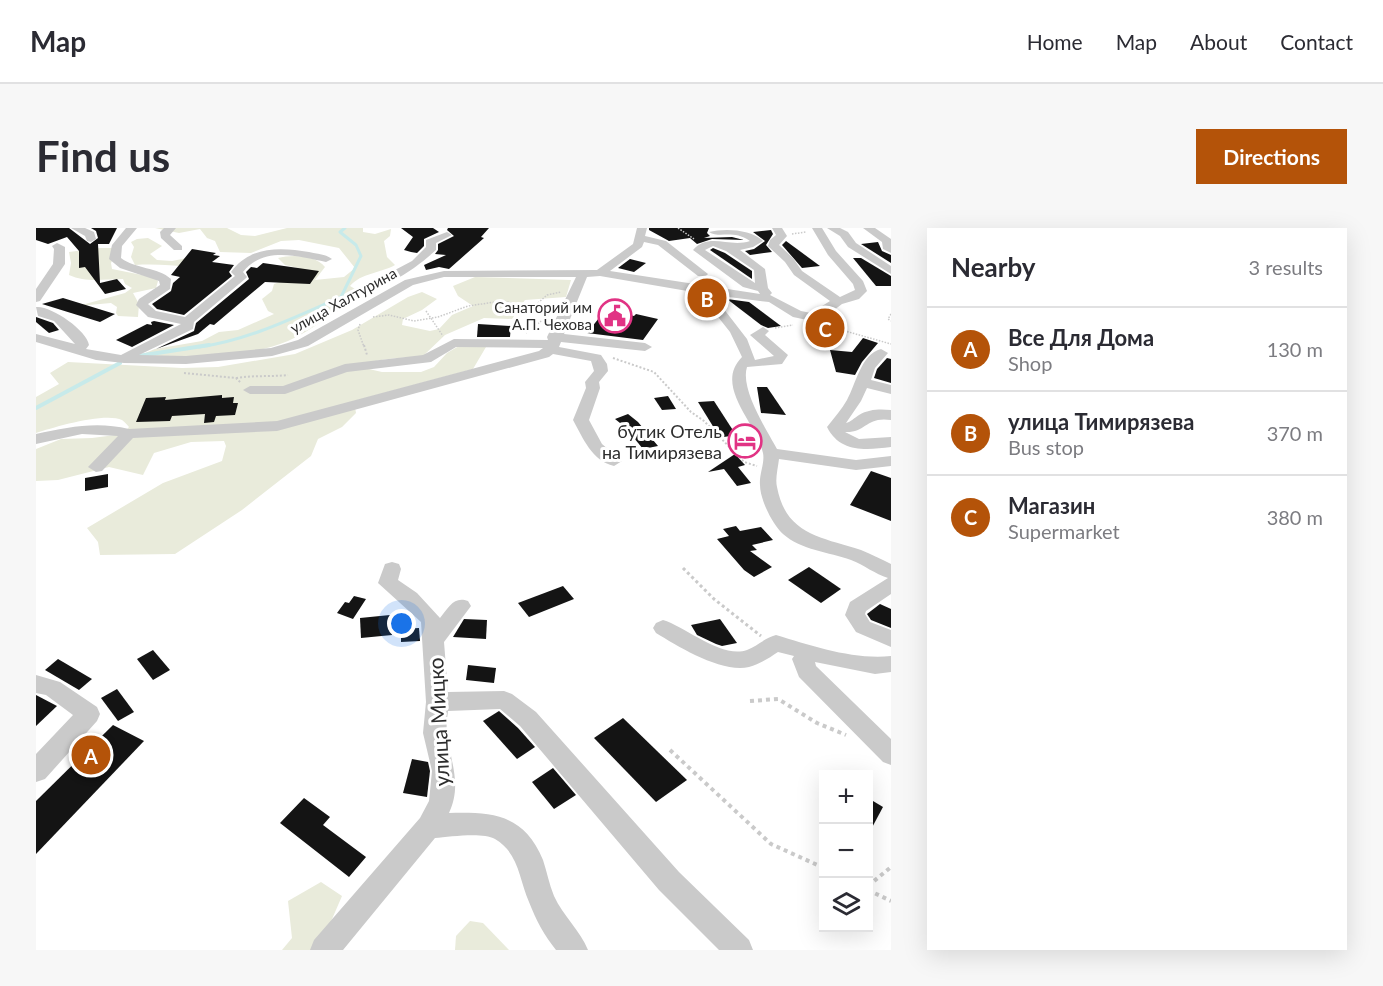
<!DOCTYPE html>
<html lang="en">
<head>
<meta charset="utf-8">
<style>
	:root { --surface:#fff; --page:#f7f7f7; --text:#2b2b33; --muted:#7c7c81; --line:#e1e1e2; --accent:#b45309 }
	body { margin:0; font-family:Lato,sans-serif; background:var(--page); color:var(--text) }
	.controls { position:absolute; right:18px; bottom:18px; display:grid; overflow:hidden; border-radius:0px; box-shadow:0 6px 24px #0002 }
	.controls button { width:54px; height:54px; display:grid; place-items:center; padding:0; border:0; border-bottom:2px solid var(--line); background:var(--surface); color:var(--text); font:30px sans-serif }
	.you { position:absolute; left:366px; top:396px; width:21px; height:21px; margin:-15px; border:4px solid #fff; border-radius:50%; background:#1a73e8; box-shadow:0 0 0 9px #1a73e833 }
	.badge { display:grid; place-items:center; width:39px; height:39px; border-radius:50%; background:var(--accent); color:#fff; font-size:20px; font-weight:700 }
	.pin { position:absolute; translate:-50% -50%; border:3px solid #fff; box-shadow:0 2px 6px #0006 }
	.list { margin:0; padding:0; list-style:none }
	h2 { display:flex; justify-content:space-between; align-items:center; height:78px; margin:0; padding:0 24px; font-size:26px }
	h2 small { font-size:20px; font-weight:400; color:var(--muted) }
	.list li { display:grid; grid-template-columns:39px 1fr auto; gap:18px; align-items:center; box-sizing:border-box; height:84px; padding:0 24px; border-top:2px solid var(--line) }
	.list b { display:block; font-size:22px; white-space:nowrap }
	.list p { margin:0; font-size:20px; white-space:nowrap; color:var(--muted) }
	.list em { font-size:20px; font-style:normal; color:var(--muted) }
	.icon { flex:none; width:33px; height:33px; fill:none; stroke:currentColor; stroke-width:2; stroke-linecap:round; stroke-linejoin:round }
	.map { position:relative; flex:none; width:855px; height:722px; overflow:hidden; border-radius:0px }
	header { display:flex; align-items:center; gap:36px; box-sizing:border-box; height:84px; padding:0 30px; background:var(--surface); border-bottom:2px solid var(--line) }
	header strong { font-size:28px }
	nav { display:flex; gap:33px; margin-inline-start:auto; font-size:21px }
	.intro { display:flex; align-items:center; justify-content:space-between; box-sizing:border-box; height:144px; padding:0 36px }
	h1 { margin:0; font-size:42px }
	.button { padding:15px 27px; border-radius:0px; background:var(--accent); color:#fff; font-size:21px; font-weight:700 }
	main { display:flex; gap:36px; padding:0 36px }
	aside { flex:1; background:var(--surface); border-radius:0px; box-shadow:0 6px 24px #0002 }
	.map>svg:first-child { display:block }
</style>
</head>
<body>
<header>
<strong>Map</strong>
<nav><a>Home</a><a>Map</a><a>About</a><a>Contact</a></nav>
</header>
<div class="intro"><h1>Find us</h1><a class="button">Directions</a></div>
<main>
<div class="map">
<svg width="855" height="722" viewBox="0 0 855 722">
	<rect width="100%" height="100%" fill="#fff"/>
	<g fill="#e9ebdb">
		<path d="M119 0H191L205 7 219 8 251 0H327V4L339 6 355 1 354 8 348 13 351 29 359 37C345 45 325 45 314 58L326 65 323 71C298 83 277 102 252 113 210 131 147 129 102 128L119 121 166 113 183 104 202 102 238 86 232 83 226 71 236 63 238 56 257 49 262 40 249 37 242 30C256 26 280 27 289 39L279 52 308 49 319 40 303 20 263 12 245 13 215 25 184 24 179 13 171 10 164 1 143 5Z"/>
		<path d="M112 10 126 18 114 26 121 32 136 33 156 29 191 40 194 45C162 40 131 35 99 37L95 29 98 19 95 14 101 11Z"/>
		<path d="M64 20H76L80 24 75 35 76 41 116 49 122 53 120 60 97 65 103 76 102 89 82 88 80 85 81 79 75 75 42 78 89 65 96 60 89 56 87 51C69 51 50 55 33 47L35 35 33 24Z"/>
		<path d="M439 49 535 52 530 69 489 72 476 91 448 90 409 107 386 129C364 130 344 129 324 139L346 144H385L398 139 411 125 433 112 450 119 437 141 318 173 320 185 306 199 282 211 275 228 206 282 139 326 64 327 62 314 51 300 127 255 186 233 190 218 188 213 155 214 118 225 107 247 73 239 22 252 0 253V221L25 211 56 210 87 206 93 199C91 197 89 194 86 192 69 184 18 199 0 205V169L23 156 14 145 32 134 146 140 182 139 259 126 316 102 372 69 386 64 401 71 386 82 367 91 366 97 394 103 403 101 416 87 437 78 422 68 417 58Z"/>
		<polygon points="285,654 306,668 290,705 278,722 246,722 256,710 252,673"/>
		<polygon points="434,693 447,695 473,722 419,722 420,708"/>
	</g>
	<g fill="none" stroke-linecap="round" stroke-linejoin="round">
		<path stroke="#c7eaea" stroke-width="3" d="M163 119C213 112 259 89 305 69L325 28 320 17 304 4 309 0"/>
		<g stroke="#c7eaea" stroke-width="4">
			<polyline points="102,128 173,117"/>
			<polyline points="0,180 84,135"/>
		</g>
	</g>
	<g fill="#141414">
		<polygon points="0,0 33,0 54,16 62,10 60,3 55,0 81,0 73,16 62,16 64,55 81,51 90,61 69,66 49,39 43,40 43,23 31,9 12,16 0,12"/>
		<polygon points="365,0 397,0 403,4 388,11 388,18 381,25 375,24 368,22 377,9"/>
		<polygon points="412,0 453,0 445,9 448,10 413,41 403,39 390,42 388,37 410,27 399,26 402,22 402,16 418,8 411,2"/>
		<polygon points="613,0 673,0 671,5 674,8 668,10 696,9 708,12 676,11 661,16 654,10 633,13 613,2"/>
		<polygon points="735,2 737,6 730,17 736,24 714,27 709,23 718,21 729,13 717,4"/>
		<polygon points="750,13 765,24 784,38 766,40 746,17"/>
		<polygon points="842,14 846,23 855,27 855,35 825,16"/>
		<polygon points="677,20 689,25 716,43 716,51 674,22"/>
		<polygon points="156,21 180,25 177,27 184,28 176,34 198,37 193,44 196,48 148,87 121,81 116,76 135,63 137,55 144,49 135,47"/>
		<polygon points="817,30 825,30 855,48 855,58 840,58"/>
		<polygon points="594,31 610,35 598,44 582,40"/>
		<polygon points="227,35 283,43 274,56 229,54 178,97 174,96 162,106 120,121 158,103 160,95 213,51 210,44 215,39 221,40"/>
		<polygon points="27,70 79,86 64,94 6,76"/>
		<polygon points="691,71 713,74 745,98 732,100 725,97"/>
		<polygon points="567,85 588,89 589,86 598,88 600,86 622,91 607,112 551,105"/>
		<polygon points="0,89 17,95 23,102 13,105 0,94"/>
		<polygon points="118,93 138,97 96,119 80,112 111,96 116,97 115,94"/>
		<polygon points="442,96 475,98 474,109 441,109"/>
		<polygon points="827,110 842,115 826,134 819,147 800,144 794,122 816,124"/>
		<polygon points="851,130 855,131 855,155 838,150 841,141"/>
		<polygon points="721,159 731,159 750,187 725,185"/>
		<polygon points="186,167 186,170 198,169 197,175 202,175 199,187 180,188 178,194 168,195 169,186 136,188 134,193 100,194 110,170 130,169 129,172"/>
		<polygon points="632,168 640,181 626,182 618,170"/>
		<polygon points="678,173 700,207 688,209 678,200 662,174"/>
		<polygon points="592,186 602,194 622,218 607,221 589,199 579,191"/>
		<polygon points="699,226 709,237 702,239 715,255 701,258 688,241 672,244"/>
		<polygon points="835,243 855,250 855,293 814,277"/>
		<polygon points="72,246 72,259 49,263 49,250"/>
		<polygon points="700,298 704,303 725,299 737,312 716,317 721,322 714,323 736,339 718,349 708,342 681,311 693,308 687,301"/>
		<polygon points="773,339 805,361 785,375 752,352"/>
		<polygon points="527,358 538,371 493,389 482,375"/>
		<polygon points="318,368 330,371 317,391 301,385 309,374 313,375"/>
		<polygon points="844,376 855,381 855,400 835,392 831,386"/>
		<polygon points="354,387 356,407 325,410 324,390"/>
		<polygon points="428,391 451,392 450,411 417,409"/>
		<polygon points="684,391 701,415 686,418 680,416 661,407 655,397"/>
		<polygon points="383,400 384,413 365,414 365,401"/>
		<polygon points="117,422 134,442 117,452 101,431"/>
		<polygon points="22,431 56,451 43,462 9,442"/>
		<polygon points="432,437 460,440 458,455 430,452"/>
		<polygon points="81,461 98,484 82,493 65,470"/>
		<polygon points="0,467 21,478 0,498"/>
		<polygon points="463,483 482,500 499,519 481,531 447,493"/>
		<polygon points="587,490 651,552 620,574 558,510"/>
		<polygon points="77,497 108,513 0,626 0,573"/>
		<polygon points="376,531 392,534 394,543 391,569 367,565"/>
		<polygon points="517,540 540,567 518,581 496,554"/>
		<polygon points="268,570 294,589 287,597 330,629 313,649 244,595"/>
		<polygon points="832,570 847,579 832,607"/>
	</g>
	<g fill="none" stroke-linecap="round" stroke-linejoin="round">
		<g stroke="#cacaca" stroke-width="1.5" stroke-dasharray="1.5 1.5" stroke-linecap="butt">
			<polyline points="642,0 658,11"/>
			<polyline points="756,6 770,4"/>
			<polyline points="502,75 511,67 525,64"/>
			<polyline points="390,83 407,108"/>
			<polyline points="855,86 852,91 855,93"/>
			<polyline points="337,89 353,87 378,93 402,89 432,78 466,73 486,77 502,75 518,79"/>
			<polyline points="324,96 322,102 328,119"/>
			<polyline points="788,97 855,116"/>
			<polyline points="739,100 757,97"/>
			<polyline points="490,105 513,87"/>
		</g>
		<g stroke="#cacaca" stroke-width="2" stroke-dasharray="2 2" stroke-linecap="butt">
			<polyline points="328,117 331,127"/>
			<polyline points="577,130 618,144 655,184 668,193 708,234 721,238"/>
			<polyline points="148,145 200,150 205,155"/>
			<path d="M200 150C218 147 234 149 252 147"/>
		</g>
		<polyline stroke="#cacaca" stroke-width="3" stroke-dasharray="3 3" stroke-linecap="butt" points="647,340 678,371 725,408"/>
		<g stroke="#cacaca" stroke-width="4" stroke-dasharray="4 4" stroke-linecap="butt">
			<polyline points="714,473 742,471 781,495 810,507"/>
			<polyline points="634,522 735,616 788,640"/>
			<polyline points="832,658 855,639"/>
			<polyline points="832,662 855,673"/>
		</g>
		<g fill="#cacaca" fill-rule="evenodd">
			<polygon points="35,0 49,0 58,4 60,11 55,14 51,13 49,8"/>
			<path d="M90 0H101L86 18 85 30C99 41 122 39 135 51L134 61 112 76 120 83 149 89 199 48 195 44C214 18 244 19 273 24 281 26 290 26 296 31L290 34C262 28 227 18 207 44L211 49 209 51 158 94 157 101 103 127 150 128 235 120 262 112 369 52 408 43 561 42 597 16 601 0H611L609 8 630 13 672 46 670 48H662L622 17 608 14 606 19 574 43 724 66 722 63 707 59 657 22C673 4 693 20 714 13 696 1 684 11 673 4 688 0 715 1 727 13L717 19 704 22 729 41 732 60 736 65 734 67 765 83 775 85 794 73 758 47 749 34 732 18 734 12 740 7 736 0H746L751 8 743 17 757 30 766 43 804 69 819 62 817 56 792 27 776 0H786L800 23 827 53 831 63 823 71 806 76 789 89 776 93 757 89 733 74 677 67 711 111 719 132 738 128 714 107 727 99 733 103 729 107 752 127 746 136 711 139C704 161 730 201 741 221L820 232 855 228V238L820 242 743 231C742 240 739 251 741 259 750 307 785 309 825 322 835 326 845 331 855 336V366L830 383 829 386 834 394 855 402V419L820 404 809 387 814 374 852 350C839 346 828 337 815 332 793 324 765 322 747 306 736 296 724 271 724 257 723 246 729 235 727 225 721 195 677 158 706 129L694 104 663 65 564 48 551 49 528 106 609 115 616 119 609 123 525 114 523 119 565 127 571 136 572 143 563 154 564 160 553 192 566 216 586 233 578 238C556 233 547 210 537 192L550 160 549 154 558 143 555 133 517 126 513 129 241 203 97 210 66 243 60 244 52 239 82 208 46 206 0 216V206C32 199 61 193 93 201L241 193 503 123 507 120 420 119 395 134 311 144 249 166H214L207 162 214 158H247L309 136 387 127 418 111 512 112 511 109 540 49H408L377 57 272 118 236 128 150 136 88 135 60 132 0 114V106L39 116 18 93 2 88 0 79C14 77 51 102 53 117L50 121 85 127 145 96 112 89 100 77 103 71 124 57 123 53 84 40 73 31 76 17ZM677 18 690 23 718 42 719 55 669 22Z"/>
			<polygon points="128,0 140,0 134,7 146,18 146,22 138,22 125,10 124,4"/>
			<polygon points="791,0 804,0 812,4 820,15 855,38 855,46 812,19 804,8"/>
			<polygon points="827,0 839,0 855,11 855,25 847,21 846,14"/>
			<path d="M411 4 416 7 400 15V22C388 33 358 58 342 55V51L376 33 390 19V12Z"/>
			<polygon points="21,15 29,19 29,36 4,73 0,74 0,61 17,36 18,21 16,18"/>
			<path d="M845 121 852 125 839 140 835 152 855 157V166L831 160 825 173 810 195C815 194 818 190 823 187 833 181 844 181 855 182V192C830 188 830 205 809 204L823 211 855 209V219C830 222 804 225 791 199 798 190 806 181 811 172 820 156 825 126 845 121Z"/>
			<path d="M356 334 363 336 365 341 362 352 381 365 404 390C413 379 418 368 432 373L435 378 408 414 412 464 468 463 476 466 500 484 643 644 713 712 717 722H683L623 662 484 498 464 481 412 483C411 491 410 499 411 507 415 535 426 557 413 585 457 584 488 586 507 632 511 644 513 656 518 668 527 688 544 702 552 722H520C508 707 500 692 493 674 483 651 483 625 459 611 446 604 414 609 399 610L307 722H274L278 712 384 590 393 573 396 543 387 505 390 474 385 394 342 355 349 336Z"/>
			<path d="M627 392C650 399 686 431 711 422 721 418 729 410 740 407 776 418 818 432 855 428V444L839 446 779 434 780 438 855 511V537L847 534 763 449 756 431 758 428 742 424C733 430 724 436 713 439 685 445 643 419 620 405L617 400 620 395Z"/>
			<polygon points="0,447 24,454 61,479 64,486 61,493 9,551 0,554 0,526 37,487 10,467 0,465"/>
		</g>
	</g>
	<defs>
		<symbol id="civic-ring" viewBox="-11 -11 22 22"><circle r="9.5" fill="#fff" stroke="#e13384" stroke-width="1.5"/><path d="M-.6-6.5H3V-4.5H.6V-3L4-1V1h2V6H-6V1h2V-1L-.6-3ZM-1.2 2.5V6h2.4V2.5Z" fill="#e13384"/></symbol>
		<symbol id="hotel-ring" viewBox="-11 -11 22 22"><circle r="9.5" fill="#fff" stroke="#e13384" stroke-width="1.5"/><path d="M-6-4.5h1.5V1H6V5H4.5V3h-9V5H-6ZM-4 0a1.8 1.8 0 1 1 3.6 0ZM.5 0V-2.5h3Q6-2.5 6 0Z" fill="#e13384"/></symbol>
	</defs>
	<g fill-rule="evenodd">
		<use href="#civic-ring" x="560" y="69" width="38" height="38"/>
		<use href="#hotel-ring" x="690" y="194" width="38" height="38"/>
	</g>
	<g text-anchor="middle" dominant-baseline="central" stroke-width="6" stroke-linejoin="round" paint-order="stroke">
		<g font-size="15" fill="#2d2d2d" stroke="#fff">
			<text transform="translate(307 72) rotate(-29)">улица Халтурина</text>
		</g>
		<g font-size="15" fill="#2d2d2d" stroke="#fff" text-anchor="end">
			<text x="556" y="79">Санаторий им<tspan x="556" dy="17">А.П. Чехова</tspan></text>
		</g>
		<g font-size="18" fill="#2d2d2d" stroke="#fff" text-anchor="end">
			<text x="686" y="203">бутик Отель<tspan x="686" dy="21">на Тимирязева</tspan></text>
		</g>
		<g font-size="21" fill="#2d2d2d" stroke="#fff">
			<text transform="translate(402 494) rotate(-93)">улица Мицко</text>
		</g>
	</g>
</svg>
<div class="controls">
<button>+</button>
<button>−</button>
<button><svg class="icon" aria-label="layers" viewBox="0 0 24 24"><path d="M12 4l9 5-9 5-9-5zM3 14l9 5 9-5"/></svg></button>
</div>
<div class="you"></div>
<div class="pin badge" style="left:55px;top:527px">A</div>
<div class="pin badge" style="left:671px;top:70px">B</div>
<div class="pin badge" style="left:789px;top:100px">C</div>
</div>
<aside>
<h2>Nearby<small>3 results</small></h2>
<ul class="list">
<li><span class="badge">A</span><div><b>Все Для Дома</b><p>Shop</p></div><em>130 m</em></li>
<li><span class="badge">B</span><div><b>улица Тимирязева</b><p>Bus stop</p></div><em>370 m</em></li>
<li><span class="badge">C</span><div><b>Магазин</b><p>Supermarket</p></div><em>380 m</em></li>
</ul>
</aside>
</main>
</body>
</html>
